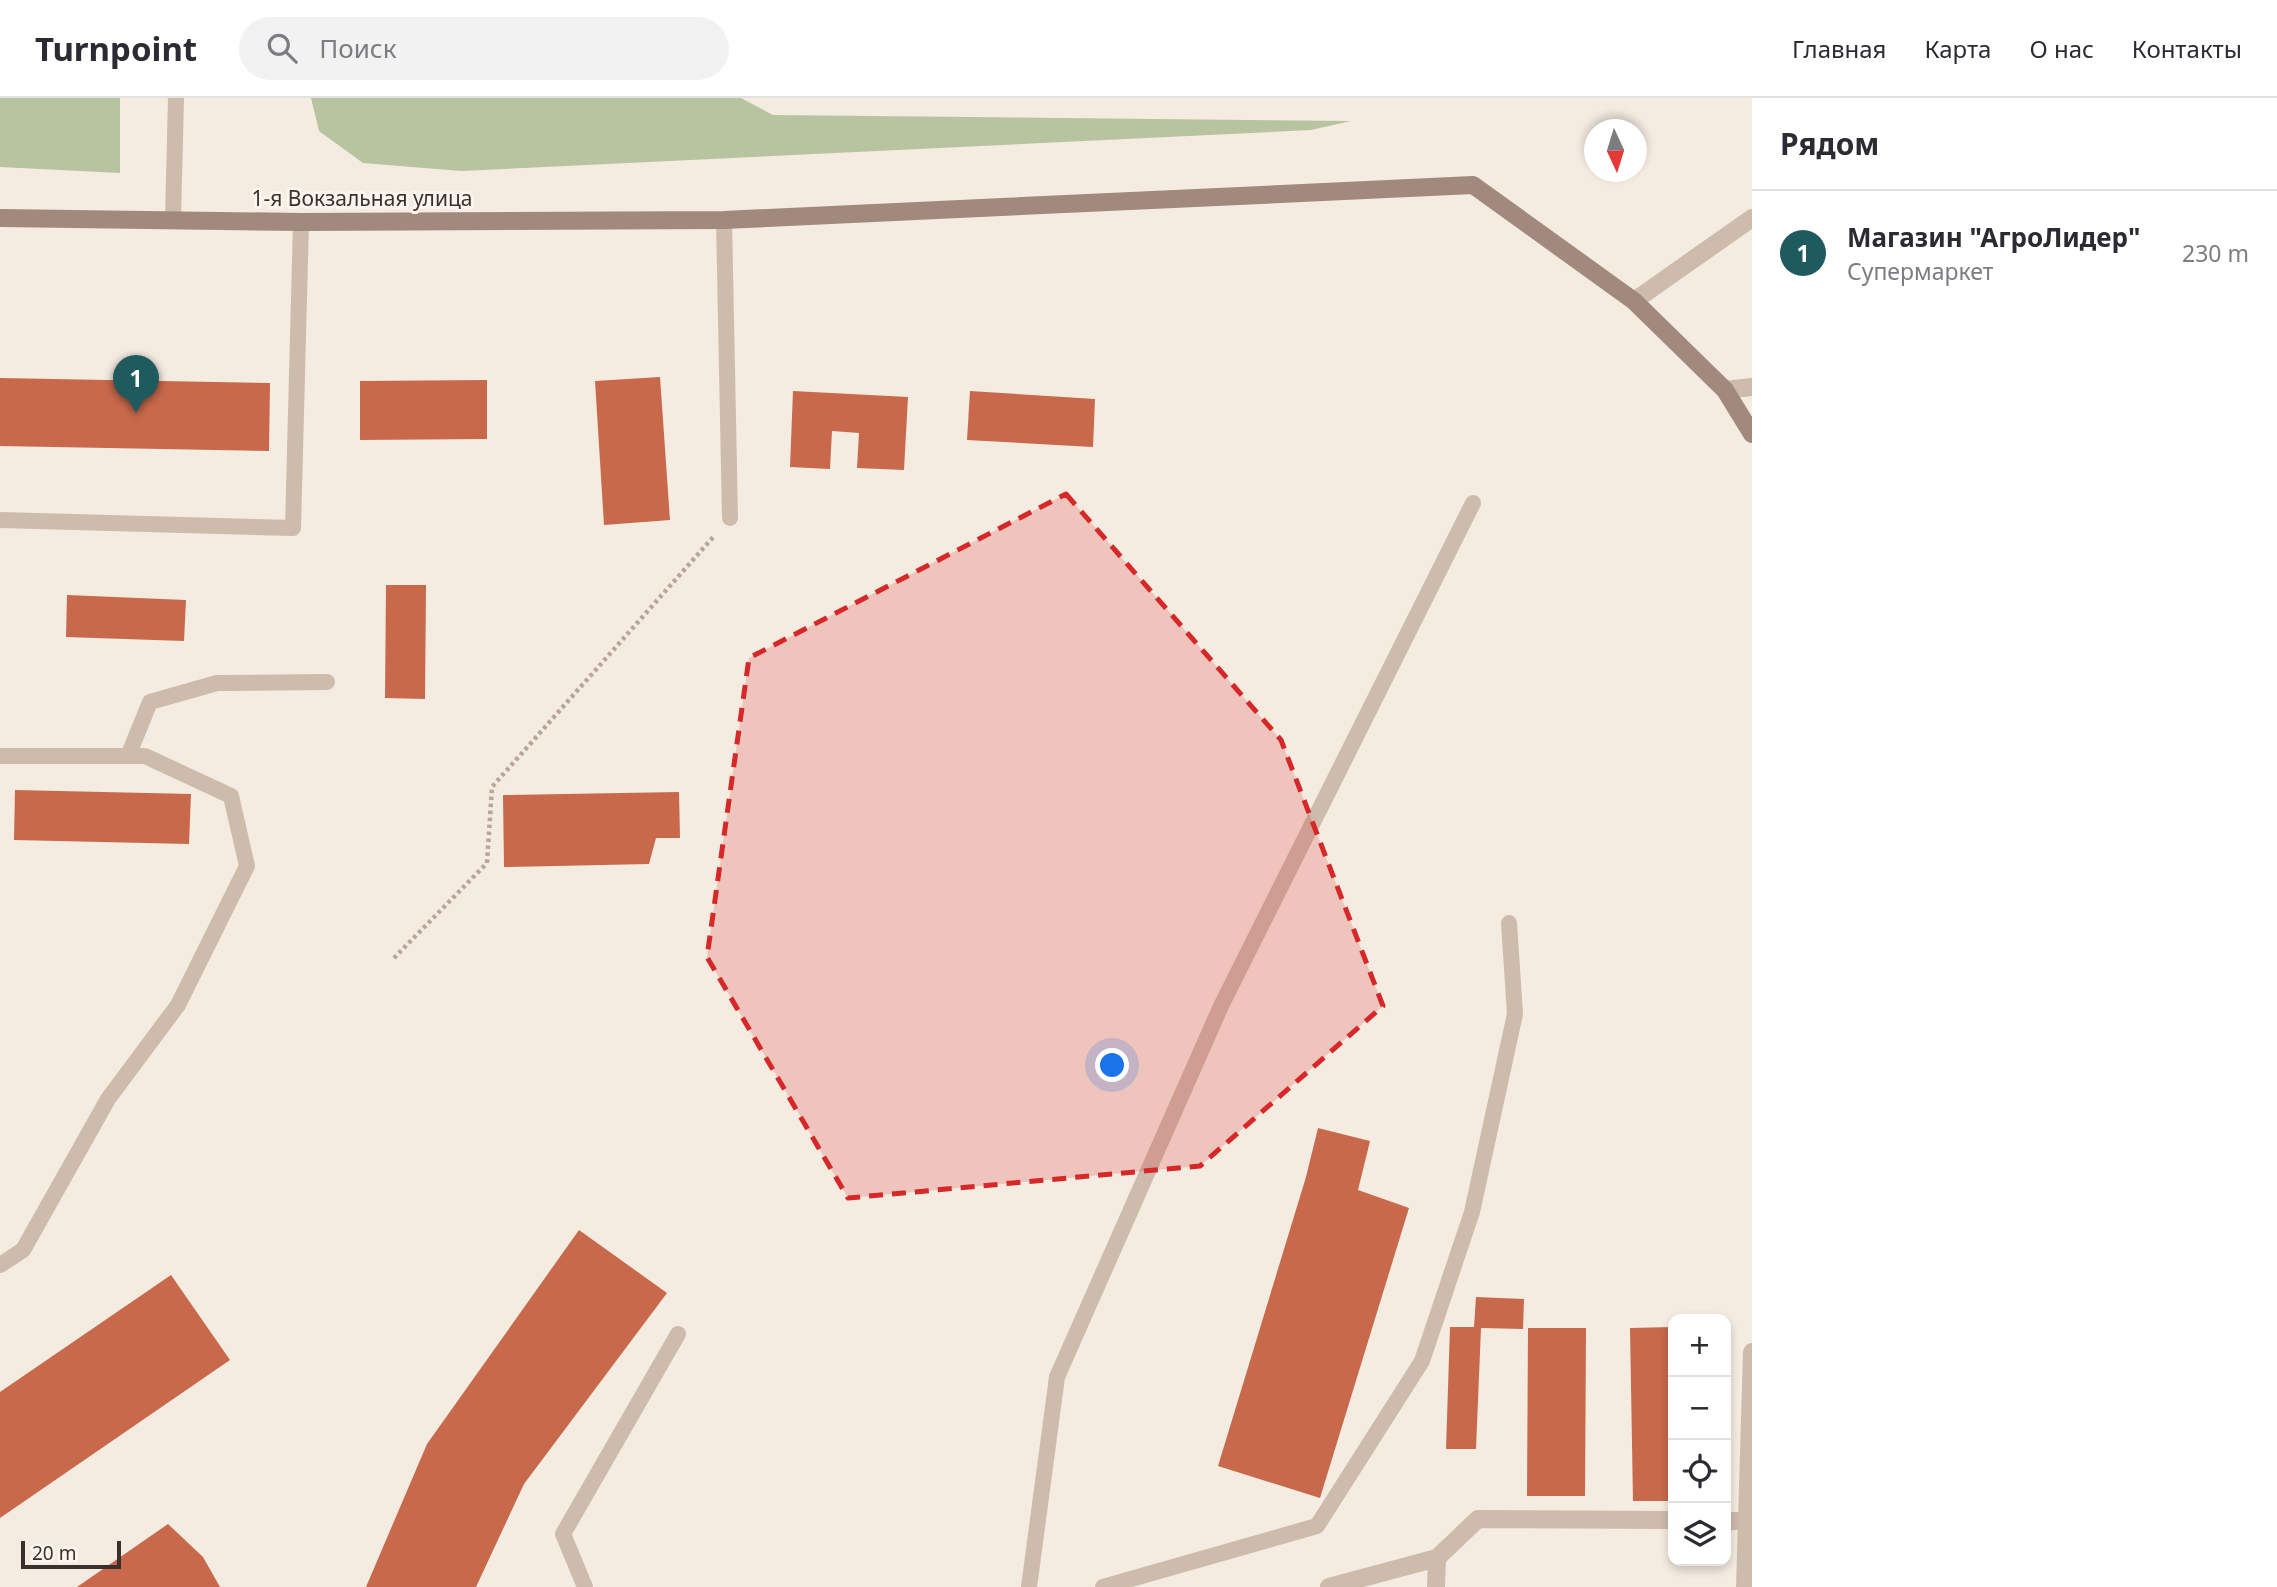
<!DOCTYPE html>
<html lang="ru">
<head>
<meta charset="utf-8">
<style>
	:root { --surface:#fff; --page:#f2f2f3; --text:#2b2b33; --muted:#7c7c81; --line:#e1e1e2; --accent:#1f5a5e }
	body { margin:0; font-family:"Noto Sans",sans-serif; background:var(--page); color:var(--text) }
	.controls { position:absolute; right:21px; bottom:21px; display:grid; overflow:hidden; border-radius:14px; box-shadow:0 4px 10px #0003 }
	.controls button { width:63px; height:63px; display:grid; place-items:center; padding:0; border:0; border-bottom:2px solid var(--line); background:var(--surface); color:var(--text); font:35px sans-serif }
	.compass { position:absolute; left:1584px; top:21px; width:63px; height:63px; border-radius:50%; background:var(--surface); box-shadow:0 4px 10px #0003; rotate:176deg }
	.scale { position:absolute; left:21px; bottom:18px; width:100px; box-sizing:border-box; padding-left:7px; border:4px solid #3b302b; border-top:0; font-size:19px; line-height:24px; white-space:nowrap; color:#3b302b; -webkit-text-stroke:5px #fbf5ee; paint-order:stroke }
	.you { position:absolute; left:1113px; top:968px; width:24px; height:24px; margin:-18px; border:5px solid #fff; border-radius:50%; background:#1a73e8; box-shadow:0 0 0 10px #1a73e833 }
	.badge { display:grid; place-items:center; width:46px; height:46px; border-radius:50%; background:var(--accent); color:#fff; font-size:23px; font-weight:700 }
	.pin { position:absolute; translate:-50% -58px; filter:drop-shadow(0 2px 4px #0008) }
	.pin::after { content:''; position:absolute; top:37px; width:24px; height:21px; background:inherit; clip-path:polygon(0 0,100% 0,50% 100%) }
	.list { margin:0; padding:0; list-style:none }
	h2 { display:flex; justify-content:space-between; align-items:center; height:91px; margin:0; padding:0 28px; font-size:30px }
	h2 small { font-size:23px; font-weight:400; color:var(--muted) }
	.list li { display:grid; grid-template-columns:46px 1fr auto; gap:21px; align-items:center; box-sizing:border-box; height:126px; padding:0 28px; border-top:2px solid var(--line) }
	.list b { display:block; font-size:26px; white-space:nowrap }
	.list p { margin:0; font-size:23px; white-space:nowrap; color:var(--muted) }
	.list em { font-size:23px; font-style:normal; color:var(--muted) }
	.icon { flex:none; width:38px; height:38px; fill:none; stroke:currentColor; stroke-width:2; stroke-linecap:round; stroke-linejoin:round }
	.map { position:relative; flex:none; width:1752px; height:1489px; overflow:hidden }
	header { display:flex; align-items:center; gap:42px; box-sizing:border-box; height:98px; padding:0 35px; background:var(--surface); border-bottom:2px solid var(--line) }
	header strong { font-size:33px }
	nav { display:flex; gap:38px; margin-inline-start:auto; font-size:24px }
	.search { width:490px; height:63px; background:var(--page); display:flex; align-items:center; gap:18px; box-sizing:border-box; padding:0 24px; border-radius:38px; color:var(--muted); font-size:26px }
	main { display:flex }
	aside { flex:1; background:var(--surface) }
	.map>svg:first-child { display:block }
</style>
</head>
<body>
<header>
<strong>Turnpoint</strong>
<div class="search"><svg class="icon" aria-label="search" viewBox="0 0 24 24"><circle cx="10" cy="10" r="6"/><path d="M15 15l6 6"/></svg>Поиск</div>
<nav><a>Главная</a><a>Карта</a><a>О нас</a><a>Контакты</a></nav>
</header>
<main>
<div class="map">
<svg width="1752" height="1489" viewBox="0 0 1752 1489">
	<rect width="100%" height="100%" fill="#f4ebe1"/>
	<g fill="#b8c4a0">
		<polygon points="0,0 120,0 120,75 0,69"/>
		<polygon points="311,0 741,0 773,17 1351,23 1311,32 461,73 363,65 319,33"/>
	</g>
	<g fill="#c8694b">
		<polygon points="660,279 670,422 604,427 595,283"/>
		<polygon points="0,280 270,285 269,353 0,348"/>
		<polygon points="487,282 487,341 360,342 360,283"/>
		<polygon points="793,293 908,299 904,372 857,370 859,335 832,333 830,371 790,369"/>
		<polygon points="970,293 1095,301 1093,349 967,342"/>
		<polygon points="386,487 426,487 425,601 385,600"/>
		<polygon points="67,497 186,502 184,543 66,539"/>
		<polygon points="15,692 191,696 189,746 14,742"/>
		<polygon points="679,694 680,740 656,740 649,766 504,769 503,697"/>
		<polygon points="1318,1030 1370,1043 1358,1092 1409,1110 1320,1400 1218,1368 1306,1079"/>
		<polygon points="579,1132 667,1195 524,1386 476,1489 366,1489 427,1346"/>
		<polygon points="171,1177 230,1262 0,1420 0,1294"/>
		<polygon points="1476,1199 1524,1201 1523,1231 1481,1230 1476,1351 1446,1351 1450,1229 1474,1229"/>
		<polygon points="1673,1229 1673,1403 1633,1403 1630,1230"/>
		<polygon points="1528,1230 1586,1230 1585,1398 1527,1398"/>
		<polygon points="168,1426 203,1459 220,1489 77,1489"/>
	</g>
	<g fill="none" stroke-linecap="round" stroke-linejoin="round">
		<polyline stroke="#b9a596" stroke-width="4.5" stroke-dasharray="3.5 3.5" stroke-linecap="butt" points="394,860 487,765 492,689 715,437"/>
		<g stroke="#cdbbac" stroke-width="16">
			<polyline points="173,122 176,0"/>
			<polyline points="724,122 730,420"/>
			<polyline points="0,422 293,430 301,124"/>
			<polyline points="0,658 145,658 231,698 247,768 178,907 108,1001 23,1152 0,1167"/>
			<polyline points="128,658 150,604 217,585 327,584"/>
			<polyline points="585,1489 563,1436 678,1236"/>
			<polyline points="1029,1489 1057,1279 1221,908 1473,405"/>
			<polyline points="1103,1489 1317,1428 1422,1263 1472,1114 1515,916 1509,825"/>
		</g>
		<g stroke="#cdbbac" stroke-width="18">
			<polyline points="1634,203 1752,120"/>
			<polyline points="1725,292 1752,289"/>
			<polyline points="1726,1423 1746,1423 1752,1429"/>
			<polyline points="1329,1489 1437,1460 1478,1421 1673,1422"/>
			<polyline points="1436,1489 1437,1460"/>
			<polyline points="1745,1489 1752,1254"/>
		</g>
		<polyline stroke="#a18a7d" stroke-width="18" points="0,120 301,124 724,122 1473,87 1634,203 1725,292 1752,336"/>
	</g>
	<path fill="#d62828" fill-opacity="0.2" stroke="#d62828" stroke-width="5" stroke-dasharray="14 9" stroke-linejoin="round" d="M1066 396 1281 642 1383 908 1200 1068 848 1100 707 859 749 560Z"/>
	<g text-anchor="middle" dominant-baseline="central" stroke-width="6" stroke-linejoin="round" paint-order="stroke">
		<g font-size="21" fill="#3b302b" stroke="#fbf5ee">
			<text x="362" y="100">1-я Вокзальная улица</text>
		</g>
	</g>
</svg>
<div class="controls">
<button>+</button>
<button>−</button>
<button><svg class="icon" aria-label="locate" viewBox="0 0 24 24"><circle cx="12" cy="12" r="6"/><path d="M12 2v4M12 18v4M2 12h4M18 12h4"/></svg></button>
<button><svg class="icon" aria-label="layers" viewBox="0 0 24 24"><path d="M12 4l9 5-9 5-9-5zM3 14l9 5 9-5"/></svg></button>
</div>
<svg class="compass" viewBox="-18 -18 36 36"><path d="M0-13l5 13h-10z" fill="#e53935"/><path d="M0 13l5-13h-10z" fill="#7c7c81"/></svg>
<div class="scale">20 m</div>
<div class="you"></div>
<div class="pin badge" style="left:136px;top:315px">1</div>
</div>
<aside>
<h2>Рядом<small></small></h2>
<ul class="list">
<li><span class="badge">1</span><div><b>Магазин &quot;АгроЛидер&quot;</b><p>Супермаркет</p></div><em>230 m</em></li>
</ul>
</aside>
</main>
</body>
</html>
